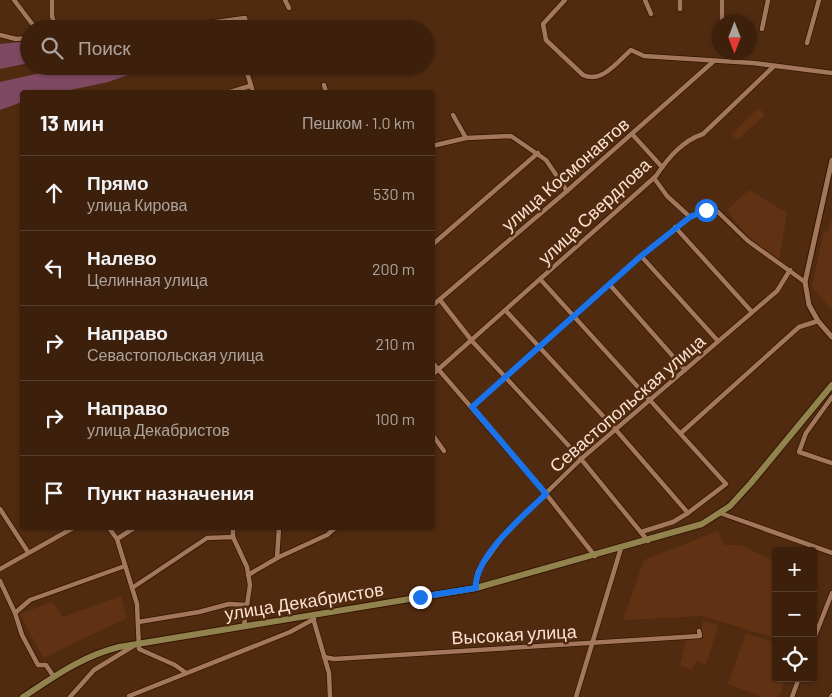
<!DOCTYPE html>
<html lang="ru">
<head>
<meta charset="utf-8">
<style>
	:root { --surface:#3d200c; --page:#442815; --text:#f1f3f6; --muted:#ada39d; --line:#563e2d }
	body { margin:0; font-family:Barlow,sans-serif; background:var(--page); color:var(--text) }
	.controls { position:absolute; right:15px; bottom:15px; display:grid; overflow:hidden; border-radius:5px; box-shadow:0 1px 4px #0004 }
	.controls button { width:45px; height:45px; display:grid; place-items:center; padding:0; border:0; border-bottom:1px solid var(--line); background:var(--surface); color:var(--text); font:25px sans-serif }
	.compass { position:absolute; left:712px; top:15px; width:45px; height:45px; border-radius:50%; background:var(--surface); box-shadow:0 1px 4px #0004; rotate:180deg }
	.stop { position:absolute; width:15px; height:15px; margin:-11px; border:4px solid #1a73e8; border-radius:50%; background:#fff }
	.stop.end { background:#1a73e8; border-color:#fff; box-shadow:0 1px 5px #0008 }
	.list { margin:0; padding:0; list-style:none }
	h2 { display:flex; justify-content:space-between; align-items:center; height:65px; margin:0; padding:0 20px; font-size:21px }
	h2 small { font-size:16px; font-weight:400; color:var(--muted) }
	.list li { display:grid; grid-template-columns:32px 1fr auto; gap:15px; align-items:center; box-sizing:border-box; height:75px; padding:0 20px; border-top:1px solid var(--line) }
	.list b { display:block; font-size:19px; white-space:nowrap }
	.list p { margin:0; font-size:16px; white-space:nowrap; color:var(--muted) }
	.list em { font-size:16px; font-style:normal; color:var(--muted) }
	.icon { flex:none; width:28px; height:28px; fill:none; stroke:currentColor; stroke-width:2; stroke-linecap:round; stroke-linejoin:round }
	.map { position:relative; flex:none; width:832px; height:697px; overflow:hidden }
	.search { position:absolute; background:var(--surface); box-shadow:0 1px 4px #0004; left:20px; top:20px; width:415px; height:55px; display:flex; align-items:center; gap:12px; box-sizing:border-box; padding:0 18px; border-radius:28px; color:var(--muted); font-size:19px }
	.panel { position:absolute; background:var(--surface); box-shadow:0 1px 4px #0004; left:20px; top:90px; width:415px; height:440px; border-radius:5px }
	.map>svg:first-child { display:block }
</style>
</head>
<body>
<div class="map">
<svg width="832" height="697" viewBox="0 0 832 697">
	<rect width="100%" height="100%" fill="#512b10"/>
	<g fill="#603213">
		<polygon points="759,108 765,115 737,140 731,134"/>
		<polygon points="749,190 787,213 779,260 751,241 727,210"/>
		<polygon points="832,218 832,310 812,287 824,231 828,232"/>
		<polygon points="718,531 724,545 741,545 776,562 776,638 702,616 623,620 644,560"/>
		<polygon points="121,596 127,618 43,658 20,614 52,602 63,617"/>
		<polygon points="703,621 718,625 706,665 697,661 691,670 680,665 687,637 700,638"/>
		<polygon points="746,633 776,643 776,678 786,678 779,697 763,697 728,684"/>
	</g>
	<g fill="#7f4961">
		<polygon points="29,41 29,63 0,69 0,44"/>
		<polygon points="72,66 154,66 108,82 61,92 22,92 22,102 0,110 0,82"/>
	</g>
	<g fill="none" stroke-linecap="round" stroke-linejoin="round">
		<defs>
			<g id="minor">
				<polyline points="14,0 36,29"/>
				<polyline points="52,0 52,16 56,29"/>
				<polyline points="285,0 289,8"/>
				<path d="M565 0 543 24 546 40 583 75C602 84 618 61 631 50L644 56 753 63 832 73"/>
				<polyline points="645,0 651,14"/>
				<polyline points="680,0 680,9"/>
				<polyline points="722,0 722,22"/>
				<polyline points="165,29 245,18 247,29"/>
				<polyline points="762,29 768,0"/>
				<polyline points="0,35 16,39 29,38"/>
				<polyline points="807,43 819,0"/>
				<polyline points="245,66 253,92"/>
				<polyline points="324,85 326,92"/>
				<polyline points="230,92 250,86"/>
				<polyline points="453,115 466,138"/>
				<polyline points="632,134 662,167"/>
				<polyline points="432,146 466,138 511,136 546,160 567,191"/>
				<polyline points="654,178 667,196 690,217 706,210 717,211 748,241 805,282"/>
				<polyline points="675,227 752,312"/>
				<polyline points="432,245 538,153"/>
				<polyline points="641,256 718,341"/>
				<polyline points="540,279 726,484 688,513"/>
				<polyline points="610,285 685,370"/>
				<polyline points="440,300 472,341 581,459 648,541"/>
				<polyline points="432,306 567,191 714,61"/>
				<polyline points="506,311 616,430 688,513 673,522 641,532"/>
				<polyline points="432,362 546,494 595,556"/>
				<path d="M432 375 656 176C668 158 682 141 703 134L773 67"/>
				<polyline points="832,397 806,433 799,452 832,463"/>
				<polyline points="472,407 641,256 690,217"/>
				<polyline points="681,433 799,327 818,321"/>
				<polyline points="432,434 444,451"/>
				<polyline points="0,509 28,552"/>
				<polyline points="720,513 832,553"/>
				<polyline points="109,528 117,539 137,604 139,649 175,665 186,673"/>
				<polyline points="233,528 233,537"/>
				<polyline points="117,539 134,528"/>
				<polyline points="277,558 279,528"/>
				<polyline points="0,569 73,528"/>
				<polyline points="248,575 279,557 327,535 335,528"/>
				<polyline points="0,581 15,613 30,600 125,566"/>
				<polyline points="132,588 207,538 233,537 247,567 250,585 244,626"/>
				<polyline points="476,588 478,571 507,531 581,459 777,291 790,270"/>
				<polyline points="15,613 22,635 38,665 46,665 54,677"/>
				<polyline points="313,618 329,673 330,697"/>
				<polyline points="138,622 199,612 229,604 247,605"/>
				<polyline points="813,641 832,593"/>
				<polyline points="324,657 334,659 700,636 699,631"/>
				<polyline points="129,696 290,632 314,619"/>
				<polyline points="70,697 94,670 135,645"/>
				<polyline points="576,697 621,548"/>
				<polyline points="792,697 799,678"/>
			</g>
			<polyline id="tertiary" points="832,160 805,282 809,305 818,321 832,337"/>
			<path id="primary" d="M23 697C54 677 82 656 119 647L476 588 702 524 730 506 751 483 832 385"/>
		</defs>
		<use href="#minor" stroke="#311502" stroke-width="6"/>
		<use href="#tertiary" stroke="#311502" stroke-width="7"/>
		<use href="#primary" stroke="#311502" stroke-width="8"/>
		<use href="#minor" stroke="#a3775b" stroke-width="4.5"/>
		<use href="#tertiary" stroke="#a3775b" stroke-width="5"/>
		<use href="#primary" stroke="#92834e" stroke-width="6"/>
		<defs>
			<polyline id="rail" points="831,697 832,695"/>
		</defs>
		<use href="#rail" stroke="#e1c5b4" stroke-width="3"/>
		<use href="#rail" stroke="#512b10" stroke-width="1" stroke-dasharray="4" stroke-linecap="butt"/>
	</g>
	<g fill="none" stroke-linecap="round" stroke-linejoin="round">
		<path stroke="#1a73e8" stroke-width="6" d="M420 597 476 588C473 558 526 513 546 494L472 407 641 256 690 217 706 210"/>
	</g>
	<g text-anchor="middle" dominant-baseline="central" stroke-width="5" stroke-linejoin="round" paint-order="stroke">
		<g font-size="18" fill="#fce2d3" stroke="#512b10">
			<text transform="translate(565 174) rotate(-41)">улица Космонавтов</text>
			<text transform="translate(594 211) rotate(-43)">улица Свердлова</text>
			<text transform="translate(627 403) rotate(-41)">Севастопольская улица</text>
			<text transform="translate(304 601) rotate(-9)">улица Декабристов</text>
			<text transform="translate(514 634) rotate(-3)">Высокая улица</text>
		</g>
	</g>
</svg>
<div class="controls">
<button>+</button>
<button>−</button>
<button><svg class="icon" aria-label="locate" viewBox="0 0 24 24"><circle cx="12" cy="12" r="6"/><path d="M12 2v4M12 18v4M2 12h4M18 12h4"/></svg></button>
</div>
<svg class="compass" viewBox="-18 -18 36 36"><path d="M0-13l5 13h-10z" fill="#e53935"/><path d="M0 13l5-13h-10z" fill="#ada39d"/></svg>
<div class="stop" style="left:706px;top:210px"></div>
<div class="stop end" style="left:420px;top:597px"></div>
<div class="search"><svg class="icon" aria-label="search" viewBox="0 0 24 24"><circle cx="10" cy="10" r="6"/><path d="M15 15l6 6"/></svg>Поиск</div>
<section class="panel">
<h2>13 мин<small>Пешком · 1.0 km</small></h2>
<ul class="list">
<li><svg class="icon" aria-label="ahead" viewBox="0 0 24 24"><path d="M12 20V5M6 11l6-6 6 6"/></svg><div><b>Прямо</b><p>улица Кирова</p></div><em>530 m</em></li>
<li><svg class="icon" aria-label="left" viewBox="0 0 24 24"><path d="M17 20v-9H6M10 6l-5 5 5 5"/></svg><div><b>Налево</b><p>Целинная улица</p></div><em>200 m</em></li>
<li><svg class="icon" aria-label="right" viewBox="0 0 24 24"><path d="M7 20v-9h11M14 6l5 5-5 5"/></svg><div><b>Направо</b><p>Севастопольская улица</p></div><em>210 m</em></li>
<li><svg class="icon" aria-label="right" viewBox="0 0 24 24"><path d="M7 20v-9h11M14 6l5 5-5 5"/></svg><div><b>Направо</b><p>улица Декабристов</p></div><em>100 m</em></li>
<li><svg class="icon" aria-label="arrive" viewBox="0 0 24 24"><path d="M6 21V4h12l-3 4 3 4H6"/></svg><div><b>Пункт назначения</b></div></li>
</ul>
</section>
</div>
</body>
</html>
